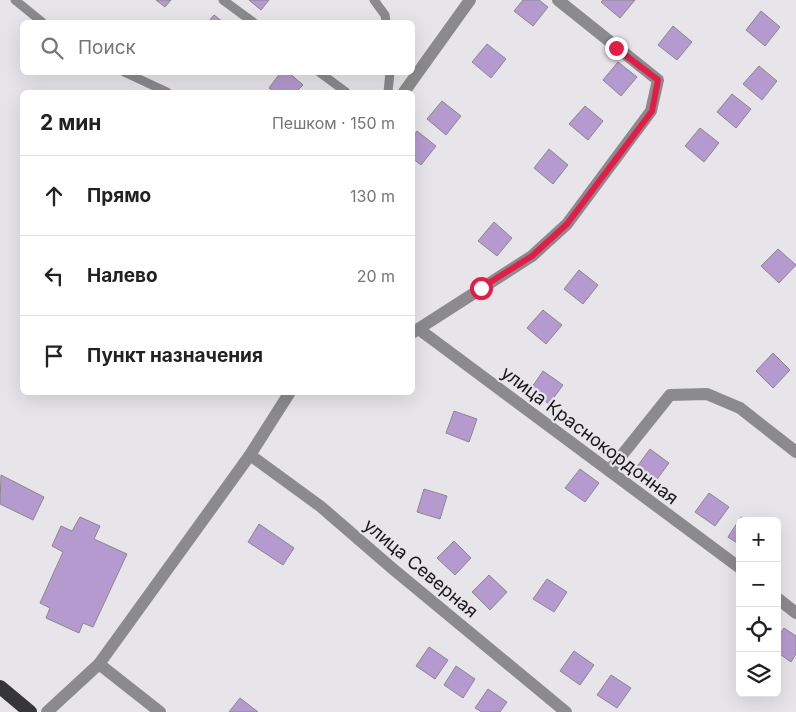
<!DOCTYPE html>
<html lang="ru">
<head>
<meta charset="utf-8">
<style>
	:root { --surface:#fff; --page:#f6f6f6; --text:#222; --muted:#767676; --line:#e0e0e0 }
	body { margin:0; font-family:Inter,sans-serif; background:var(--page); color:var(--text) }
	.controls { position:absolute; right:15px; bottom:15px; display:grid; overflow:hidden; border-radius:8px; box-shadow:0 5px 20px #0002 }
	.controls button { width:45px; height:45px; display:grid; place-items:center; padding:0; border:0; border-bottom:1px solid var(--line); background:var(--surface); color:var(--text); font:25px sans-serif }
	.stop { position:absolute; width:15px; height:15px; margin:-11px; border:4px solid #e11d48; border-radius:50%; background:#fff }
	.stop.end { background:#e11d48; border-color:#fff; box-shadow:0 1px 5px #0008 }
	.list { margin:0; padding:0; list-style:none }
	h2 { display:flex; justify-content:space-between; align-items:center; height:65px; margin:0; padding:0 20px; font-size:21px }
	h2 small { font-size:16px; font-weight:400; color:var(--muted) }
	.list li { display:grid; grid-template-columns:32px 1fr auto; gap:15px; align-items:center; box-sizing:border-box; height:80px; padding:0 20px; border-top:1px solid var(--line) }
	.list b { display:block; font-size:19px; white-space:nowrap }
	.list em { font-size:16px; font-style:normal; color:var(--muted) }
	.icon { flex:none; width:28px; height:28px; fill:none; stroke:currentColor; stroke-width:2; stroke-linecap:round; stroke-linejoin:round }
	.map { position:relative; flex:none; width:796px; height:712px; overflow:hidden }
	.search { position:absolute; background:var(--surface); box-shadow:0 5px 20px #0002; left:20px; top:20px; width:395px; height:55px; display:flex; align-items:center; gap:12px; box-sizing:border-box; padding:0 18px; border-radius:8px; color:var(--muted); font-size:19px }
	.panel { position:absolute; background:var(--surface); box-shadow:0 5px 20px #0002; left:20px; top:90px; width:395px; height:305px; border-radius:8px }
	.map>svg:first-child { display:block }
</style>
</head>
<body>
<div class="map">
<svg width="796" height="712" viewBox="0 0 796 712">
	<rect width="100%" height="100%" fill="#e7e5ea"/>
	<g fill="#b59acf" stroke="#8a888c">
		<polygon points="156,0 171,0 165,7"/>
		<polygon points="249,0 269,0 261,10"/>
		<polygon points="523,0 539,0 548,7 533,26 514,11"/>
		<polygon points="603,0 635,0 620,18 601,2"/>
		<polygon points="761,11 780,27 765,46 746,30"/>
		<polygon points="214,15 223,22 208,22"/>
		<polygon points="673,26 692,42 677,60 658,45"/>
		<polygon points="487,44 506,59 491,78 472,62"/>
		<polygon points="618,62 637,77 621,96 603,80"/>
		<polygon points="759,66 777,81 762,100 743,84"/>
		<polygon points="281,72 288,72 303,85 296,92 274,92 269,88"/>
		<polygon points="732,94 751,109 736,128 717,112"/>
		<polygon points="442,101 461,116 446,135 427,119"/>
		<polygon points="585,106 603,121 588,140 569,124"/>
		<polygon points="700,128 719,143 704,162 685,146"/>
		<polygon points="417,131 436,146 421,165 412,158 412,137"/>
		<polygon points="549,149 568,165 553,184 534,168"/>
		<polygon points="494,222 512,238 497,256 478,241"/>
		<polygon points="778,249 796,265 779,283 761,266"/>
		<polygon points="579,270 598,285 583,304 564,289"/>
		<polygon points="543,310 562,325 546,344 527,328"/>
		<polygon points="773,353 790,370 773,388 756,371"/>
		<polygon points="543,371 563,385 549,404 530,390"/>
		<polygon points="454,411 477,419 469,442 446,433"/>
		<polygon points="650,449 669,463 655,482 636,468"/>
		<polygon points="580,469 599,483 585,502 565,488"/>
		<polygon points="1,475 44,497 33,520 0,504"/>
		<polygon points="424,489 447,496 440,519 417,512"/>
		<polygon points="709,493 729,507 715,526 695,512"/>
		<polygon points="80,517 100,526 94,539 127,554 93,627 83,623 79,633 46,618 50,608 40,603 63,552 52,546 61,526 72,531"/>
		<polygon points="741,517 747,521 740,521 740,545 728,537"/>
		<polygon points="259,524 294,548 283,565 248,542"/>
		<polygon points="454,541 471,558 455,575 437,558"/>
		<polygon points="489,575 507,592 490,610 472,592"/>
		<polygon points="547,579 567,592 554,612 533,599"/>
		<polygon points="784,628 796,636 796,654 791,662 777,652 777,638"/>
		<polygon points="429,647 448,660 435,679 416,666"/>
		<polygon points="574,651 594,665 580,685 560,671"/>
		<polygon points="456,666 475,679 463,698 444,685"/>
		<polygon points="611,675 631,688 617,708 597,695"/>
		<polygon points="488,689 507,702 500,712 482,712 475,708"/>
		<polygon points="240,698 258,712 229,712"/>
	</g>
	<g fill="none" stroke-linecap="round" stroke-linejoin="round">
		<g stroke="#8b8b8e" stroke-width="9">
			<polyline points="15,0 42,22"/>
			<polyline points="223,0 253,22"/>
			<polyline points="374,0 385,15 386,22"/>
			<polyline points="124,72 167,92"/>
			<polyline points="319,72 346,92"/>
			<polyline points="388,92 390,72"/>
		</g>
		<g stroke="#8b8b8e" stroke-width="12">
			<polyline points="404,92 470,0"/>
			<polyline points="420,330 740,568"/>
			<polyline points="412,333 532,256 567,224 651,111 658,80 558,0"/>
			<polyline points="250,455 320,506 393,569 566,712"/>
			<polyline points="610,470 670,395 707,394 740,408 796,452"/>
			<polyline points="777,598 796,613"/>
			<polyline points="99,664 160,712"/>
			<polyline points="47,712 99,664 250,455 290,392"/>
		</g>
		<polyline stroke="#36363a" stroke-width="14" points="0,687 30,712"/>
	</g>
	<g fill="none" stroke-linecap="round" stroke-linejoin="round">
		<polyline stroke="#e11d48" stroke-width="6" points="481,288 532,256 567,224 652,111 658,80 616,48"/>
	</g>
	<g text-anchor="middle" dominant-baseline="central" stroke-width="4.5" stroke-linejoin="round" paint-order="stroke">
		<g font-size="18" fill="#181719" stroke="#e7e5ea">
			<text transform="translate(590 435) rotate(37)">улица Краснокордонная</text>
			<text transform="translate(421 568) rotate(40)">улица Северная</text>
		</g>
	</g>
</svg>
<div class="controls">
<button>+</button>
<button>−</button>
<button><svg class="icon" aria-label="locate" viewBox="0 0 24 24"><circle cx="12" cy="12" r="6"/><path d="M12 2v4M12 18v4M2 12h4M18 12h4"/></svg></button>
<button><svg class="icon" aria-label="layers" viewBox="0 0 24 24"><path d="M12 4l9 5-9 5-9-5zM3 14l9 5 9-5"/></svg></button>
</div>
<div class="stop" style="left:481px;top:288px"></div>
<div class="stop end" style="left:616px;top:48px"></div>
<div class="search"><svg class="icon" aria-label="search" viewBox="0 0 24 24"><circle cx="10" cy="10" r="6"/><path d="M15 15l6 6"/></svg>Поиск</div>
<section class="panel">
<h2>2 мин<small>Пешком · 150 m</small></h2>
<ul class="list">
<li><svg class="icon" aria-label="ahead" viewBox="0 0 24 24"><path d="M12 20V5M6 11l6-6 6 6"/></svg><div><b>Прямо</b></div><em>130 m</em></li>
<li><svg class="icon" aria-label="left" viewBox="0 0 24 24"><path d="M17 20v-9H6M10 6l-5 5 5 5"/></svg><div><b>Налево</b></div><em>20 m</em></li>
<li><svg class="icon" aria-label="arrive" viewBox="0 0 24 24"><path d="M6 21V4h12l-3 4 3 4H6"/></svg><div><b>Пункт назначения</b></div></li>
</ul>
</section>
</div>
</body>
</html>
